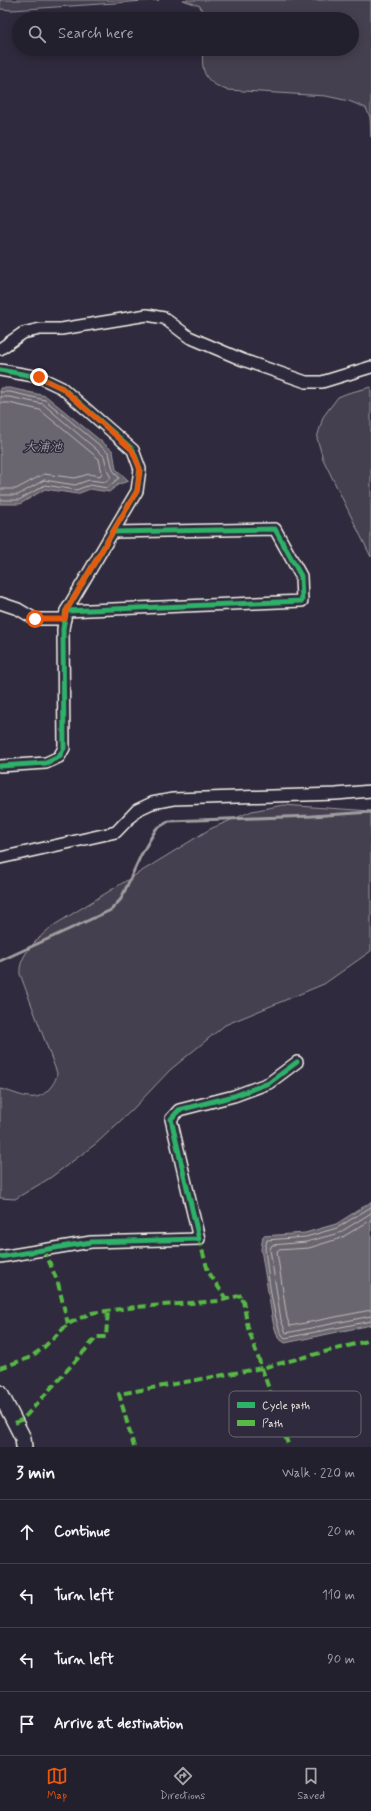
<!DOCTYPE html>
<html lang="en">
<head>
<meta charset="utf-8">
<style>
	:root { --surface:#23202e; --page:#2f2d3a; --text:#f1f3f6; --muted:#a3a3aa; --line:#403e4a; --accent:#ea580c }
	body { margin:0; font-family:Mynerve,"Klee One",sans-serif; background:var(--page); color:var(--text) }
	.stop { position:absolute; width:12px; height:12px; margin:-9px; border:3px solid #ea580c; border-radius:50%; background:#fff }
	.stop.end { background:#ea580c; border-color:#fff; box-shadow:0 1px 4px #0008 }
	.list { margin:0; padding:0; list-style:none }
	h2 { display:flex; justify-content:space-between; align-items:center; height:52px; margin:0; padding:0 16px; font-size:17px }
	h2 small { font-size:13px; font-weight:400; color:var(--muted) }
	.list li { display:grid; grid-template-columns:26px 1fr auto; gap:12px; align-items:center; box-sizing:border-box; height:64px; padding:0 16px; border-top:1px solid var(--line) }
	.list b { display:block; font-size:15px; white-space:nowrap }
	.list em { font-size:13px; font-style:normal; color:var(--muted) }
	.icon { flex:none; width:22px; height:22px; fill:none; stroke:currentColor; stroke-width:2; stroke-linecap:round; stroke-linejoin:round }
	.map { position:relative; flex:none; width:371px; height:1447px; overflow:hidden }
	.search { position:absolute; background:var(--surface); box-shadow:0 2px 10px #0003; left:12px; right:12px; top:12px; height:44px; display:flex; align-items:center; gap:10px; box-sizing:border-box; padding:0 14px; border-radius:22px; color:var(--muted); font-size:15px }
	.sheet { height:308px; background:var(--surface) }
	nav { display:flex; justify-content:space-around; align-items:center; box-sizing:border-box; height:56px; border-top:1px solid var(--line); background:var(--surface); font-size:11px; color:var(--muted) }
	nav a { display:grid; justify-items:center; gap:2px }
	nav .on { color:var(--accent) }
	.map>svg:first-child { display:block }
</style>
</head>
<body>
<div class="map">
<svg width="371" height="1447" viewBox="0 0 371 1447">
	<rect width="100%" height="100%" fill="#2f2a3d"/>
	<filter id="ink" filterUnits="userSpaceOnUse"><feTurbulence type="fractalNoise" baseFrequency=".025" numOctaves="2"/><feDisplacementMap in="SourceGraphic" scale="8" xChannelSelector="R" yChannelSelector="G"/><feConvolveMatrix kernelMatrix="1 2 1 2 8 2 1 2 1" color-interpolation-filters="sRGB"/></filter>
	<g filter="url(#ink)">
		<g fill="#454050" stroke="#9c989c">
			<polygon points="0,0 159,0 12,10 0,9"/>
			<path d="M183 0H371V137L370 117 366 108 349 101 326 96 227 90C204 82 201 72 203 49H352V19H205L200 6Z"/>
			<polygon points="371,387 371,557 323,459 317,438 323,417 338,397 348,393"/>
			<path d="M283 805 371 811V951L324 984 225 1025 170 1070 133 1109 97 1143 50 1178 15 1199 0 1198V1089C17 1092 35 1106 49 1089 54 1083 56 1080 57 1073L20 974C18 955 38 939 51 927L210 829 252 811Z"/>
		</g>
		<g fill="#6a6670" stroke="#a19ea0">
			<polygon points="0,388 10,388 46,396 113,451 116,469 129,481 119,484 109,492 90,489 77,494 45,489 20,504 0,504"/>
			<polygon points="371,1202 371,1325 285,1343 278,1338 273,1322 261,1249 263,1236 305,1233 336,1224"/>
		</g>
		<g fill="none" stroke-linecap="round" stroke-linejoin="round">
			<g stroke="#bdb9b8" stroke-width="1">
				<polyline points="0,392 10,392 45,400 109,453 113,470 119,478 107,488 90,485 76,490 45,485 19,500 0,500"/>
				<polyline points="0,397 10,397 43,404 104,456 108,472 111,478 106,482 89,480 75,485 44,480 18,495 0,495"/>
				<polyline points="0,403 9,403 40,410 99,459 102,473 100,476 89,474 75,478 44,474 16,489 0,489"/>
				<path d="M371 1207 337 1228 306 1237 267 1240 265 1249C267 1265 274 1331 285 1338L371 1321"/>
				<polyline points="371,1213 339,1233 306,1242 272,1245 270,1249 281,1320 286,1333 371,1316"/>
				<polyline points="371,1220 341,1238 309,1248 278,1250 277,1252 287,1318 290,1326 371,1310"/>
			</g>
			<polyline stroke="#a19ea0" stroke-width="3" points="0,961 111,910 121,899 141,855 156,829 169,821 312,816 371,812"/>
			<defs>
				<g id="street">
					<polyline points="0,349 23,333 40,329 61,329 147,315 164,318 189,337 243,360 306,382 322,382 371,367"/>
					<polyline points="0,370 39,377 62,388 133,450 140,469 137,491 66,611 63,629 64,748 59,757 46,763 0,766"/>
					<polyline points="0,603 18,609 35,619 65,619"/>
					<polyline points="66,611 302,601 301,576 275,529 113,532"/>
					<polyline points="0,858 116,832 137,810 152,803 173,799 336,794 371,791"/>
					<polyline points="0,1257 91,1242 199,1239 171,1119 179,1110 234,1096 269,1083 297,1062"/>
				</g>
				<polyline id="secondary" points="0,1393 23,1438 24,1447"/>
			</defs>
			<use href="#street" stroke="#f4f1e8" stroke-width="14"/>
			<use href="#secondary" stroke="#f4f1e8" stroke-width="18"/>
			<use href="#street" stroke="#2f2a3d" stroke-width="11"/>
			<use href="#secondary" stroke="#2f2a3d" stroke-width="15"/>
			<g stroke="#58b947" stroke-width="4" stroke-dasharray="8 4" stroke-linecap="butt">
				<polyline points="199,1239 208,1271 226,1299"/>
				<polyline points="44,1249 58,1283 68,1324"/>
				<polyline points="0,1368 29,1358 42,1349 68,1324 91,1313 136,1307 219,1301 242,1295 248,1328 289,1447"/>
				<polyline points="15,1423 23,1419 97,1337 106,1337 108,1310"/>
				<polyline points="134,1447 119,1394 262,1368 371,1340"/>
			</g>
			<defs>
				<g id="cycleway">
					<polyline points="0,370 39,377 62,388 133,450 140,469 137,491 66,611 63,629 64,748 59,757 46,763 0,766"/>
					<polyline points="66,611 302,601 301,576 275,529 113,532"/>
					<polyline points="0,1257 91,1242 199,1239 171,1119 179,1110 234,1096 269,1083 297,1062"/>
				</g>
			</defs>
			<use href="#cycleway" stroke="#2f2a3d" stroke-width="8"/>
			<use href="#cycleway" stroke="#2db169" stroke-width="5"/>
		</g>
	</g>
	<g fill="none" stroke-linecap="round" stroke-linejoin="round" filter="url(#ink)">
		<polyline stroke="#ea580c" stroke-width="5" points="35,619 65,619 66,611 137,491 140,469 132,450 62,388 39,377"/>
	</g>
	<g text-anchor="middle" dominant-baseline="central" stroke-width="3" stroke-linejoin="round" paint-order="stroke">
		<g font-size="13" font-style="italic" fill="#b6b2b2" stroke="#2f2a3d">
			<text x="43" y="447">大浦池</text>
		</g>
	</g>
	<rect x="229" y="1391" width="132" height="46" rx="6" fill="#2f2a3d" stroke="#6a6670" stroke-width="1"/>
	<rect x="237" y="1402" width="18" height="6" fill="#2db169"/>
	<rect x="237" y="1420" width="18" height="6" fill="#58b947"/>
	<g font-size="11" fill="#f4f1e8">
		<text x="262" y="1409">Cycle path</text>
		<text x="262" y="1427">Path</text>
	</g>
</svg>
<div class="stop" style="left:35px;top:619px"></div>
<div class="stop end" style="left:39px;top:377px"></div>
<div class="search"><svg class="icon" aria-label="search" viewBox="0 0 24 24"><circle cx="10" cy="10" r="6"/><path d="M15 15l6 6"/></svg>Search here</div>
</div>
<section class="sheet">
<h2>3 min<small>Walk · 220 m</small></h2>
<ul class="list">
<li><svg class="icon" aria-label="ahead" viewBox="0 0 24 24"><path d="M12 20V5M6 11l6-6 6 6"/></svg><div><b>Continue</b></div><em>20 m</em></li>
<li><svg class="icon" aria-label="left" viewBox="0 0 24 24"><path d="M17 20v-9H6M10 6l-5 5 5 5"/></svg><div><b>Turn left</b></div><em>110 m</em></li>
<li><svg class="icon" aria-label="left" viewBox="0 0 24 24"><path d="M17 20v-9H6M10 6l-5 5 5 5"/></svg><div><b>Turn left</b></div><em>90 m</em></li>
<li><svg class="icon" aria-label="arrive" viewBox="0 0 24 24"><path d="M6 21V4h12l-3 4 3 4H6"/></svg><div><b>Arrive at destination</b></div></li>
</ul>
</section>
<nav>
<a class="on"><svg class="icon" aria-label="map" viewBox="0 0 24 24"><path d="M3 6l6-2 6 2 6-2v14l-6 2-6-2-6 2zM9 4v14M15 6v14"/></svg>Map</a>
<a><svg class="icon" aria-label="directions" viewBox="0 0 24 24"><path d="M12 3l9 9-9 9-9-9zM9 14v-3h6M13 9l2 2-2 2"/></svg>Directions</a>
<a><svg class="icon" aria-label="saved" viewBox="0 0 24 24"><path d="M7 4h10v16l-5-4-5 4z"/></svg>Saved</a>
</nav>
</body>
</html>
